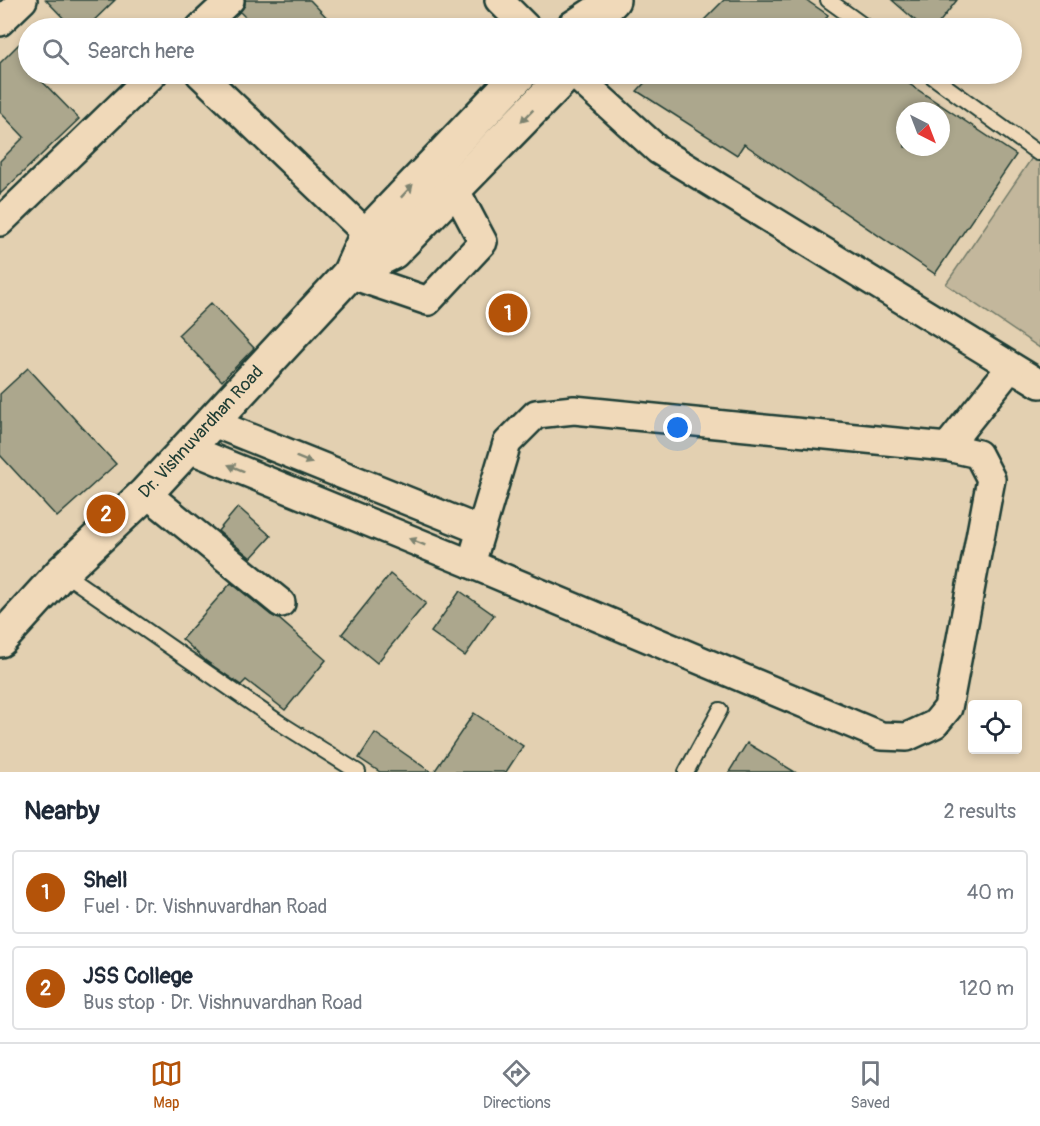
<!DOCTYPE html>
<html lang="en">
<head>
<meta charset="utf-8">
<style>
	:root { --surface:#fff; --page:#f2f2f3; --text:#1f2937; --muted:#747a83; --line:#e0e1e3; --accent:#b45309 }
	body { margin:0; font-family:Pangolin,sans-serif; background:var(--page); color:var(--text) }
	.controls { position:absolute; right:18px; bottom:18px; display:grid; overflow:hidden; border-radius:6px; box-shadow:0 3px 9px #0003 }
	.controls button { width:54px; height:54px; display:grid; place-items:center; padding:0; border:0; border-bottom:2px solid var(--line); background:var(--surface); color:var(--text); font:30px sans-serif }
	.compass { position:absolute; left:896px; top:102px; width:54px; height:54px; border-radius:50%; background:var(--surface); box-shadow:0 3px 9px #0003; rotate:138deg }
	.you { position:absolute; left:678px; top:428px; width:21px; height:21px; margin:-15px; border:4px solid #fff; border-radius:50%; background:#1a73e8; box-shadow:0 0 0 9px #1a73e833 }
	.badge { display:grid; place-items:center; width:39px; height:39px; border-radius:50%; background:var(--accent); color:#fff; font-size:20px; font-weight:700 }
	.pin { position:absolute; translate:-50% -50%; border:3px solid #fff; box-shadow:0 2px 6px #0006 }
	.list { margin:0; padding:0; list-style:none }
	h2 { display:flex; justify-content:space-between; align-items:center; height:78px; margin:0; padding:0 24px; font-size:26px }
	h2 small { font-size:20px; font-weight:400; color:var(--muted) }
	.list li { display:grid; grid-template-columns:39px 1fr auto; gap:18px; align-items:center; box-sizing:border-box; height:84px; margin:0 12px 12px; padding:0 12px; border:2px solid var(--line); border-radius:6px }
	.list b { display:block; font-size:22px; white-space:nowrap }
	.list p { margin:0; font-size:20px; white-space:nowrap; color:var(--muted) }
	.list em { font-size:20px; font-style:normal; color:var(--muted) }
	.icon { flex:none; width:33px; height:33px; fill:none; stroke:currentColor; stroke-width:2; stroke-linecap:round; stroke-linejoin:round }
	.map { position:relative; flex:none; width:1040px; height:772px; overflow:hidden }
	.search { position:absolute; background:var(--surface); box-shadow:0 3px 9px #0003; left:18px; right:18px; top:18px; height:66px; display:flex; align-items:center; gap:15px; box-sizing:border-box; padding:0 21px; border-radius:33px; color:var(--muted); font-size:22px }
	.sheet { height:270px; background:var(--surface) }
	nav { display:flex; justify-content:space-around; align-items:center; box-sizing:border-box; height:84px; border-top:2px solid var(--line); background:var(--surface); font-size:16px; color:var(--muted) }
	nav a { display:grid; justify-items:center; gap:3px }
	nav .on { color:var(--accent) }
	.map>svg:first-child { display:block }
</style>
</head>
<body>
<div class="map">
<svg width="1040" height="772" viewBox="0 0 1040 772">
	<rect width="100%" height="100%" fill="#e3d0b1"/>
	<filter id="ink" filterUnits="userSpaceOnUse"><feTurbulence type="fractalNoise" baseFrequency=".0167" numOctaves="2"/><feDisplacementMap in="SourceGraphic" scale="12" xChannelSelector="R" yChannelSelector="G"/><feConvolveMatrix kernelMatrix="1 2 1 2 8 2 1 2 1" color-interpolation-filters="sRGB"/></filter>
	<g filter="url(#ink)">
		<polygon fill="#c3b79c" stroke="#717a68" stroke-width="1.5" points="1040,146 1040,348 946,284"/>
		<g fill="#aca78d" stroke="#1f3d34" stroke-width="1.5" fill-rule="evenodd">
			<polygon points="46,0 115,0 86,28 73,28"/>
			<polygon points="245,0 310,0 337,28 256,28 240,12 245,5"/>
			<polygon points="724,0 806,0 828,15 820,28 696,28"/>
			<polygon points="892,0 957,0 935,28 924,28"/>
			<polygon points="28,35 28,74 35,74 79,119 0,194 0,161 24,137 0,112 0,63"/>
			<path d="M653 74H894L1016 155 935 274 744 144 737 155 637 91ZM905 111H941V147H905Z"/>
			<polygon points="211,303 254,348 222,381 178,335"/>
			<polygon points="28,368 116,464 57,517 0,455 0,394"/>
			<polygon points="238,507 271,536 251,558 218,531"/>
			<polygon points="390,574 426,603 377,663 342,634"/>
			<polygon points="231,583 271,615 279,619 326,660 285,710 246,680 241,685 206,661 182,639"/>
			<polygon points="460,591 494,615 465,656 431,632"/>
			<polygon points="474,713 523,746 506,772 434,772"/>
			<polygon points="375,733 431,772 380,772 359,758"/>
			<polygon points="747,743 795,772 729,772"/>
		</g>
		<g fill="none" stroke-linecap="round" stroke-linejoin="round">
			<defs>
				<g id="service">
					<polyline points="828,0 867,28"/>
					<polyline points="929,74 1038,153"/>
					<polyline points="62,572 280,723 358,772"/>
					<polyline points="686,772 720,710"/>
				</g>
				<g id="minor">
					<polyline points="499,0 527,28"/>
					<polyline points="0,22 23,0"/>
					<polyline points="200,28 230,0"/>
					<polyline points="200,74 367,234 383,245"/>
					<polyline points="574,74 658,150 1040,384"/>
					<polyline points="0,222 153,74"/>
					<polyline points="349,274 428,301 483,242 455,189"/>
					<polyline points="211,422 480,530"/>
					<polyline points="947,447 574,410 536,414 507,443 471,564 881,736 907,737 935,724 948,708 991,479 978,454 947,447 1011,367"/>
					<polyline points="187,448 471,564"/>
					<polyline points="146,493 281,603"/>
				</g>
				<g id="secondary">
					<polyline points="573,28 608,5 613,0"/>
					<polyline points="349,274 393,252 567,74"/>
					<polyline points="0,640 62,572 146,493 349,274 367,234 520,74"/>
				</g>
			</defs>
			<use href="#service" stroke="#1f3d34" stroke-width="18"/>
			<use href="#minor" stroke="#1f3d34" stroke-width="32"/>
			<use href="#secondary" stroke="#1f3d34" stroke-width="38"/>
			<use href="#service" stroke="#f0d9b9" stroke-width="14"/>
			<use href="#minor" stroke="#f0d9b9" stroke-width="27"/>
			<use href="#secondary" stroke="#f0d9b9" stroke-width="33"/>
		</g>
		<defs><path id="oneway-solid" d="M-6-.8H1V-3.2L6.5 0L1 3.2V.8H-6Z" transform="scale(1.5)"/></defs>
		<g fill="#7d8370">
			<use href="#oneway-solid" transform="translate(527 116) rotate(135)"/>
			<use href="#oneway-solid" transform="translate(407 191) rotate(-47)"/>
			<use href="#oneway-solid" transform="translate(304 460) rotate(22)"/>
			<use href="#oneway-solid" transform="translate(236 468) rotate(-158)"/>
			<use href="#oneway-solid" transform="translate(417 542) rotate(-158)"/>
		</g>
	</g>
	<g text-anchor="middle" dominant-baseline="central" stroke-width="6" stroke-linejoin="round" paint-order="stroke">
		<g font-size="18" fill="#1f3d34" stroke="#f0d9b9">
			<text transform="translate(201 432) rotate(-47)">Dr. Vishnuvardhan Road</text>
		</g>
	</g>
</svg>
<div class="controls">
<button><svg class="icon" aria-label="locate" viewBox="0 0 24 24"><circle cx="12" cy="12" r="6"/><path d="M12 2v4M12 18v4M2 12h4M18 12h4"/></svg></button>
</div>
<svg class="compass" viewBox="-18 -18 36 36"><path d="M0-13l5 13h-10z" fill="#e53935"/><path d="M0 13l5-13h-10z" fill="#747a83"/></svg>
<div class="you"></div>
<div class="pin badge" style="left:508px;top:313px">1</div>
<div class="pin badge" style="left:106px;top:514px">2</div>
<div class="search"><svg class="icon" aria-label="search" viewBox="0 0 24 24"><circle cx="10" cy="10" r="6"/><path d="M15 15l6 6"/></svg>Search here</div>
</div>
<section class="sheet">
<h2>Nearby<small>2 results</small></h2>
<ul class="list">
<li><span class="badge">1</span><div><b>Shell</b><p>Fuel · Dr. Vishnuvardhan Road</p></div><em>40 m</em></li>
<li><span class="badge">2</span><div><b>JSS College</b><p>Bus stop · Dr. Vishnuvardhan Road</p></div><em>120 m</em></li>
</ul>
</section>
<nav>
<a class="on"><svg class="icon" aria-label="map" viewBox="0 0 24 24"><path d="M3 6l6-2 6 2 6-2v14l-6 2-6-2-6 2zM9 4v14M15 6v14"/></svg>Map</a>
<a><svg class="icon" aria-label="directions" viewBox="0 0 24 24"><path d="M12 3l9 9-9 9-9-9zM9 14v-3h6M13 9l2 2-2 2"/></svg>Directions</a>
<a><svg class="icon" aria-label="saved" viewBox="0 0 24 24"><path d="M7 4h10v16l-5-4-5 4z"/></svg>Saved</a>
</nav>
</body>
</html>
